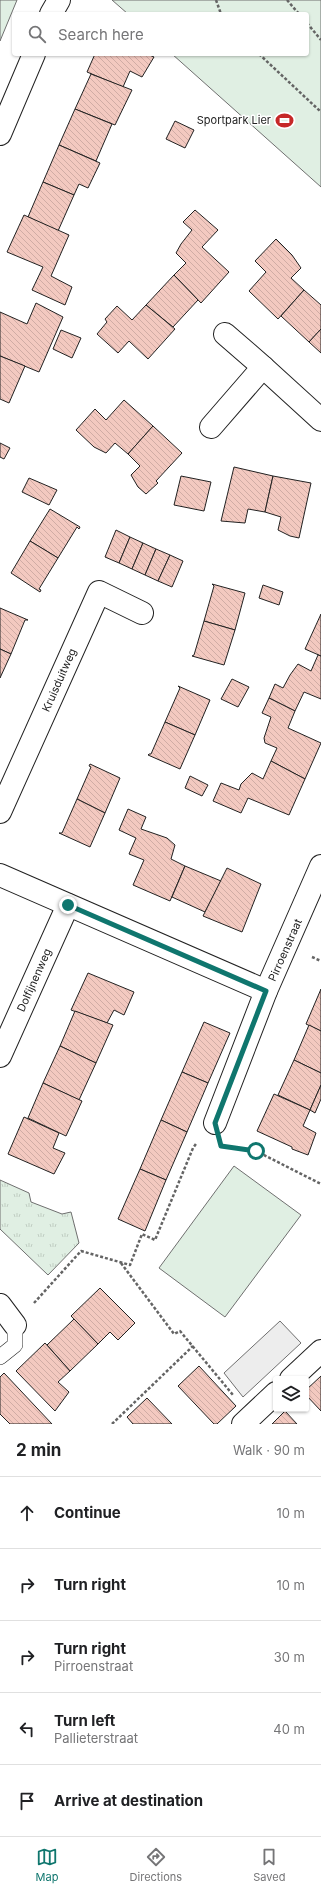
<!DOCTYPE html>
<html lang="en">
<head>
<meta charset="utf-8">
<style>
	:root { --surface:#fff; --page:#f6f6f6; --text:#202124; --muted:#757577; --line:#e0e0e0; --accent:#0f766e }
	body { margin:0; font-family:Inter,sans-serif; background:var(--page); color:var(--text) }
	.controls { position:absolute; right:12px; bottom:12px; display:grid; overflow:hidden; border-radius:4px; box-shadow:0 1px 3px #0004 }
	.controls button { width:36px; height:36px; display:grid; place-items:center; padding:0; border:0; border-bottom:1px solid var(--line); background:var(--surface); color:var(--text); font:20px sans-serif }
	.stop { position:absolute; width:12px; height:12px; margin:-9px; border:3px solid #0f766e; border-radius:50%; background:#fff }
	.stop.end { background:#0f766e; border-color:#fff; box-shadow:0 1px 4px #0008 }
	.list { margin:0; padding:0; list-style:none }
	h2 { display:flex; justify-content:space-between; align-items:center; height:52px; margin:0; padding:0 16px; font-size:17px }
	h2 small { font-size:13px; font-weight:400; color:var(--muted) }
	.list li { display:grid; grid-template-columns:26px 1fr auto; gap:12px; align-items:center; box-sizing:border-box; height:72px; padding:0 16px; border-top:1px solid var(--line) }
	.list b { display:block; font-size:15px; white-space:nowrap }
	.list p { margin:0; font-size:13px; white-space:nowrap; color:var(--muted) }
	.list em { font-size:13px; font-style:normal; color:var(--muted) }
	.icon { flex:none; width:22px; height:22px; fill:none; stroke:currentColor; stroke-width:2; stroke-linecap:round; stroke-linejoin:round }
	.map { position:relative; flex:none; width:321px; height:1424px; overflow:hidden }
	.search { position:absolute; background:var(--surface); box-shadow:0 1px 3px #0004; left:12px; right:12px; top:12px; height:44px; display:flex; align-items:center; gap:10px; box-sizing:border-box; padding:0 14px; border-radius:4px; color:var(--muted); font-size:15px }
	.sheet { height:412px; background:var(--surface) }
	nav { display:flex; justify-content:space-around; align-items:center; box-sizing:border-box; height:56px; border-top:1px solid var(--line); background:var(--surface); font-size:11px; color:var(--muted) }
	nav a { display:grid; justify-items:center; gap:2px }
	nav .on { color:var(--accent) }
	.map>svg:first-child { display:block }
</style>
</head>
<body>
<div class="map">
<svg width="321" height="1424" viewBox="0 0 321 1424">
	<defs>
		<pattern id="park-tufts" width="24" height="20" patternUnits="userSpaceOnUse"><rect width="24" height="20" fill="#e0efe3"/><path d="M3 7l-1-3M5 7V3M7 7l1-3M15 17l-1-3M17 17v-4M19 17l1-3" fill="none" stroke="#c0cdc2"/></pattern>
		<pattern id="building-back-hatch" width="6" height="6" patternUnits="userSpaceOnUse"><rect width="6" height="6" fill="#f3c9c0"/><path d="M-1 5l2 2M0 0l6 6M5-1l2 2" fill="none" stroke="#d0aca5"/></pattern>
	</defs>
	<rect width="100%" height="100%" fill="#fff"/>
	<g fill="#e0efe3" stroke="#6f6f6f">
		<polygon points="0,0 17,0 0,41"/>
		<polygon points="112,0 321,0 321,187 172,54 307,54 307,14 128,14"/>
		<polygon points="234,1166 301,1215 225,1317 159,1268"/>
	</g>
	<polygon fill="url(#park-tufts)" stroke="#6f6f6f" points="0,1180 29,1193 31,1202 62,1214 71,1212 79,1243 48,1275 0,1229"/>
	<polygon fill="#ededed" stroke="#6f6f6f" points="280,1321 301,1343 243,1397 224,1373"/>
	<g fill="url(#building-back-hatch)" stroke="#222">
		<polygon points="95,54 147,54 154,57 142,77 130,71 123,87 87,72"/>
		<polygon points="91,74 132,90 115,125 75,109"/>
		<polygon points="75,109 112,124 96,161 59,145"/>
		<polygon points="175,121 194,130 185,148 166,139"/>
		<polygon points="59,145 100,163 88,188 79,184 74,195 43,182"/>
		<polygon points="43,182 74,195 58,231 28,217"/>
		<polygon points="195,210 218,230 202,247 229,272 201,303 174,275 186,263 176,253 181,244 192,230 183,222"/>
		<polygon points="24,215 69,235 51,276 72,287 65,305 32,290 43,267 7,252"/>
		<polygon points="276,239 292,255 301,268 291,278 304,290 278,319 249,291 266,272 255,261"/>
		<polygon points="174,275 198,300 173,327 146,305"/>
		<polygon points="304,290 321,305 321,329 309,342 281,316"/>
		<polygon points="36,303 63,317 39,372 0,356 0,312 27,324"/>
		<polygon points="146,305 175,329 148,359 129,341 118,353 97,334 107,322 105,319 117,306 132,320"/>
		<polygon points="321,329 321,353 309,342"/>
		<polygon points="61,330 81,338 72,358 53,349"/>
		<polygon points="0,356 25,366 9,403 0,399"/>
		<polygon points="124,400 153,426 128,454 115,443 106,453 94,447 76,430 95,409 106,420"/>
		<polygon points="153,426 182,453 156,481 158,483 146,494 138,487 131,475 140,466 128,454"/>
		<polygon points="0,443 10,448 4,459 0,457"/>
		<polygon points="234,467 273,476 265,512 248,509 245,523 221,521"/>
		<polygon points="181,476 211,482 204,511 174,505"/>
		<polygon points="273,476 311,483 299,538 290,536 278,530 281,517 265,512"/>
		<polygon points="29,478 57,490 49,505 22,492"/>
		<polygon points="50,509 80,527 79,529 77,527 58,558 30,541"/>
		<polygon points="116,530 130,537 119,563 105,557"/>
		<polygon points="130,537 143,543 132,569 119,563"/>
		<polygon points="30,541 58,558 39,589 41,590 40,592 11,573"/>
		<polygon points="143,543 156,549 145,575 132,569"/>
		<polygon points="156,549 170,555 158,581 145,575"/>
		<polygon points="170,555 183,561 172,587 158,581"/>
		<polygon points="212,584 245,593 235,630 204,621 214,586"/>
		<polygon points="263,585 283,592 279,605 259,598"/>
		<polygon points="0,608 28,620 25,620 11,654 0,649"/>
		<polygon points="321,614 321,656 305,649"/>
		<polygon points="204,621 235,630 224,665 192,656 194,655"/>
		<polygon points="0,649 11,654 0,678"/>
		<polygon points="318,655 321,656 321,699 304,692 295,711 269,698 275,684 283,688 290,675 298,664 311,671"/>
		<polygon points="232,679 249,687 238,707 221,699"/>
		<polygon points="178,686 210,700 195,735 165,722 180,688"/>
		<polygon points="269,698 295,711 288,728 321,743 305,779 271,761 277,748 265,743 264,738 271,717 262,713"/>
		<polygon points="165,722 195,735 180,769 148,755 149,754 151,754"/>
		<polygon points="271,761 305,779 289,815 248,798 241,813 213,801 221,783 239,790 241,784 252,773 263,779"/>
		<polygon points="90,764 120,778 105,813 77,799 91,767 89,766"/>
		<polygon points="190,776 208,785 202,796 185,788"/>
		<polygon points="77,799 105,813 90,847 59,833 62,833"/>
		<polygon points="128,809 146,817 141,829 167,838 175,845 171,859 185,866 170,901 133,885 144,860 129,854 136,838 119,830"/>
		<polygon points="185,866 221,881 205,912 172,897"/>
		<polygon points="227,868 261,884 242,932 203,916"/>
		<polygon points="88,973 134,992 124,1015 114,1010 107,1023 71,1010"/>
		<polygon points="321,989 321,1031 306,1024"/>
		<polygon points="75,1011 113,1025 96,1063 60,1046"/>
		<polygon points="204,1022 230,1033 208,1083 182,1072"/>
		<polygon points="309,1025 321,1031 321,1073 294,1060"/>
		<polygon points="60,1046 96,1063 79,1100 43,1083"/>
		<polygon points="294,1060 321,1073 321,1085 310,1110 278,1095"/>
		<polygon points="182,1072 208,1083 187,1132 161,1120"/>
		<polygon points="43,1083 82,1101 66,1136 28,1118"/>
		<polygon points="321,1085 321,1099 315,1113 310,1110"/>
		<polygon points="274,1094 310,1110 303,1126 316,1133 308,1155 292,1149 292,1147 257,1131"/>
		<polygon points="24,1117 59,1133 53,1148 65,1153 54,1174 8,1154"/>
		<polygon points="161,1120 187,1132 166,1180 140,1169"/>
		<polygon points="140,1169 166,1180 145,1231 118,1219"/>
		<polygon points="100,1288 135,1323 118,1340 110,1332 98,1344 71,1316"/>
		<polygon points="74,1319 98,1344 70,1371 47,1345"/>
		<polygon points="45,1343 70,1371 58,1382 69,1392 55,1411 16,1371"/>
		<polygon points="199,1366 236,1406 217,1424 214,1424 178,1386"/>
		<polygon points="4,1373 52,1424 10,1424 0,1414 0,1377"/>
		<polygon points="321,1376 321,1411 306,1395 306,1390"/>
		<polygon points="147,1398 172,1424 133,1424 127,1417"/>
		<polygon points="285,1411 297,1424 272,1424"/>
	</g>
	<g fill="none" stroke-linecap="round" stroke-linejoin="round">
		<defs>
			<polyline id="lane" points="0,1357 15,1345 15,1325"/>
			<g id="street">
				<polyline points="51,14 59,0"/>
				<polyline points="0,134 34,54"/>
				<polyline points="225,334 263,367"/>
				<polyline points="211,427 263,367 321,420"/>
				<polyline points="0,812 99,592 142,613"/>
				<polyline points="0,875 266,991"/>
				<polyline points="0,1056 68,905"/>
				<polyline points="215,1123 266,991 321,866"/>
				<polyline points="0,1305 15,1325"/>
				<polyline points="291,1379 321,1351"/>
				<polyline points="243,1424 276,1393"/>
			</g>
		</defs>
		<use href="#lane" stroke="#222" stroke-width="16"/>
		<use href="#street" stroke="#222" stroke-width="24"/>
		<g stroke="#646464" stroke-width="2.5" stroke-dasharray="3 2" stroke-linecap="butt">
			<polyline points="216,0 221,14"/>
			<polyline points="287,0 299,14"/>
			<polyline points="307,23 321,40"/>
			<polyline points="259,54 321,112"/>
			<polyline points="312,957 321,961"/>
			<polyline points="230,1147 256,1151 321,1184"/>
			<polyline points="121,1263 174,1334 180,1331 233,1395"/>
			<polyline points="34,1303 81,1251 130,1265 142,1234 155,1240 193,1148 196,1144"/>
			<polyline points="112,1424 193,1346"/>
		</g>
		<use href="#lane" stroke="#fff" stroke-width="15"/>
		<use href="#street" stroke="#fff" stroke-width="22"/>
	</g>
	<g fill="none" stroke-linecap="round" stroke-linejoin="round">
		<polyline stroke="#0f766e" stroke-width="5" points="68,905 266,991 215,1123 221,1146 256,1151"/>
	</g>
	<defs>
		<symbol id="stadium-bare" viewBox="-9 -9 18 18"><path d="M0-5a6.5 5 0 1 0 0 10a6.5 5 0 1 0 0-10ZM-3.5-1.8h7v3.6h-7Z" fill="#c62828" stroke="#fff" stroke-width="2.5" paint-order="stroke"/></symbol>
	</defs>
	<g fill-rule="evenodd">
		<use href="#stadium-bare" x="272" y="108" width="25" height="25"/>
	</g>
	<g text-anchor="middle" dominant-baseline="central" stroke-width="3" stroke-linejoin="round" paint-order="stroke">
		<g font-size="11" fill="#222" stroke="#fff" text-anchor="end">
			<text x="271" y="120">Sportpark Lier</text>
		</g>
		<g font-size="11" fill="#222" stroke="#fff">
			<text transform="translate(59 680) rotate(-66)">Kruisduitweg</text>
			<text transform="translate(285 950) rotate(-66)">Pirroenstraat</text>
			<text transform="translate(34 980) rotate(-66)">Dolfijnenweg</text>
		</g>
	</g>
</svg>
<div class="controls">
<button><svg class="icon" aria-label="layers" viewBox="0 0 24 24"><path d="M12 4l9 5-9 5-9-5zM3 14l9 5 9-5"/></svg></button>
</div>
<div class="stop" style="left:256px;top:1151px"></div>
<div class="stop end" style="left:68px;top:905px"></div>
<div class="search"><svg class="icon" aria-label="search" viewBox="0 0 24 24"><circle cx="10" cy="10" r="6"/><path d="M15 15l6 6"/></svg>Search here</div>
</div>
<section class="sheet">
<h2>2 min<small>Walk · 90 m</small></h2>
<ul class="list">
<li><svg class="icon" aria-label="ahead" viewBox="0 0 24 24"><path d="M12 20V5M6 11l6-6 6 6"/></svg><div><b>Continue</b></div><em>10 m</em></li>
<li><svg class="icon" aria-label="right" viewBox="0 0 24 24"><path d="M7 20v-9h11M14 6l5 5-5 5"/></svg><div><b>Turn right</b></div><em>10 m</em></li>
<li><svg class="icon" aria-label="right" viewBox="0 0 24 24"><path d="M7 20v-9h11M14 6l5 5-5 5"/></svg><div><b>Turn right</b><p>Pirroenstraat</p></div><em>30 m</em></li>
<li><svg class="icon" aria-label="left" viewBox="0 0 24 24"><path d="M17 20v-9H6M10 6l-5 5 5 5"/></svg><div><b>Turn left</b><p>Pallieterstraat</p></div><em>40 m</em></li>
<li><svg class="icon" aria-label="arrive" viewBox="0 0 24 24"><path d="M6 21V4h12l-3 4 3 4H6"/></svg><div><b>Arrive at destination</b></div></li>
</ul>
</section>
<nav>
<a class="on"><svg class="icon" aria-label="map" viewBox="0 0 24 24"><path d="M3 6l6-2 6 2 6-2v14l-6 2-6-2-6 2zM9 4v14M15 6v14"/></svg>Map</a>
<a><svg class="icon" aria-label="directions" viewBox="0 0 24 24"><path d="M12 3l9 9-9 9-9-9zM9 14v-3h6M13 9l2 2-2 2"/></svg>Directions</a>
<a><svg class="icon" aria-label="saved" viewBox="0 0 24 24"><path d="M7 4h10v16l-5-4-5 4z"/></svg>Saved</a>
</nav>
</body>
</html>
